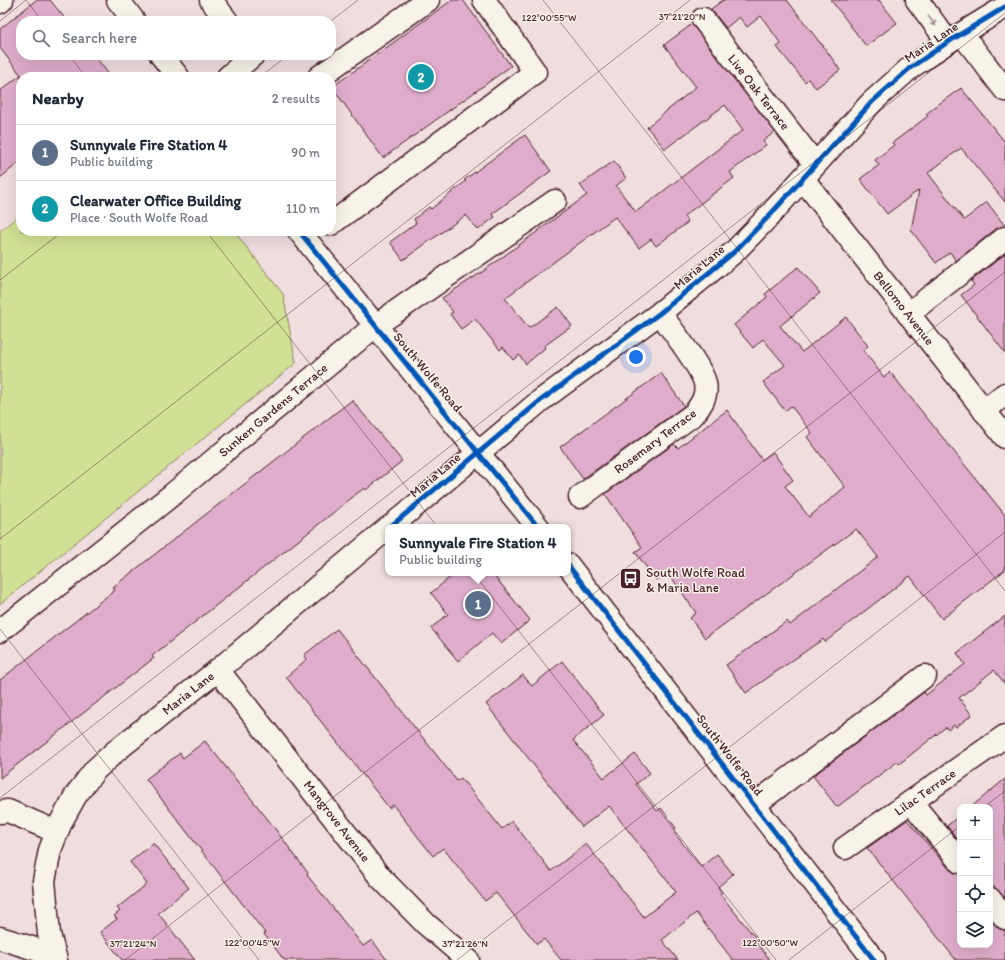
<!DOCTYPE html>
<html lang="en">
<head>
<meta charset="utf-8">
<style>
	:root { --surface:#fff; --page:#f6f6f7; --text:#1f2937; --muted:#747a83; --line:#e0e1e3; --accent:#7c3aed }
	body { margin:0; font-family:Itim,sans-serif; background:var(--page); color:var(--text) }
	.controls { position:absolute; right:12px; bottom:12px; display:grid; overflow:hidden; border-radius:8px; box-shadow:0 4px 16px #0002 }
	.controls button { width:36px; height:36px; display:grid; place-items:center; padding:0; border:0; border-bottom:1px solid var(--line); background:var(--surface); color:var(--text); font:20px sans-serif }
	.you { position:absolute; left:636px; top:357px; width:14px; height:14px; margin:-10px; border:3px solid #fff; border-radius:50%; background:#1a73e8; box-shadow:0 0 0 6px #1a73e833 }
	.badge { display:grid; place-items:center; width:26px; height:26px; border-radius:50%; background:var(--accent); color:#fff; font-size:13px; font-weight:700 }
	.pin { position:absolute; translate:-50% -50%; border:2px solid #fff; box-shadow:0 1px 4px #0006 }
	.popup { position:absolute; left:385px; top:524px; width:186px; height:52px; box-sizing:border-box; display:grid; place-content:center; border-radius:8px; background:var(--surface); filter:drop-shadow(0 1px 3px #0005); font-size:13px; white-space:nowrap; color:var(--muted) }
	.popup b { font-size:15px; color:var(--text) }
	.popup::after { content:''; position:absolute; left:50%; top:100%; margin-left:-8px; border:8px solid transparent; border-top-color:var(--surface) }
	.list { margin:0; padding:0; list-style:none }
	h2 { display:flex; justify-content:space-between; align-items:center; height:52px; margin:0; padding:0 16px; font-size:17px }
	h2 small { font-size:13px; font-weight:400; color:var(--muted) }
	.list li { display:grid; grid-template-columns:26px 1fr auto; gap:12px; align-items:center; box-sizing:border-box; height:56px; padding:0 16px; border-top:1px solid var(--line) }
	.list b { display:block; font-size:15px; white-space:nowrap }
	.list p { margin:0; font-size:13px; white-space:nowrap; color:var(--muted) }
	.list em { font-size:13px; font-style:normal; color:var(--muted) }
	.icon { flex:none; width:22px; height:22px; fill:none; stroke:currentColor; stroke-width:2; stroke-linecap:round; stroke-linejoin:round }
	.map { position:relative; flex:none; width:1005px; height:960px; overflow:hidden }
	.search { position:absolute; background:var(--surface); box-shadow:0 4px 16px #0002; left:16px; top:16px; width:320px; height:44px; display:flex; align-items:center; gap:10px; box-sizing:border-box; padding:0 14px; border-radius:16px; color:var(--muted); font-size:15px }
	.panel { position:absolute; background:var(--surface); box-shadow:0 4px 16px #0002; left:16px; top:72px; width:320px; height:164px; border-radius:16px }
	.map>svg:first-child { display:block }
</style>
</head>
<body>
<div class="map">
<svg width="1005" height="960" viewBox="0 0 1005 960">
	<rect width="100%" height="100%" fill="#f0dedf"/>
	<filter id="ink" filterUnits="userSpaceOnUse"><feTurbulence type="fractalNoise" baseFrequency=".025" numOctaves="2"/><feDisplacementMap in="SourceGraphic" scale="8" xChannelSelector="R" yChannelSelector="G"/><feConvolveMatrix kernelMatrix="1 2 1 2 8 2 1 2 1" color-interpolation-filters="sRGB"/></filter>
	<g filter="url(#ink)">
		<polygon fill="#d0e094" stroke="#8d8060" points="21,214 21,231 234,231 283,294 296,363 0,604 0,231"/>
		<g fill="#dfadcb" stroke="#4a1f2b">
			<polygon points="36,0 50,0 67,21 21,21 21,55 94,55 111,77 22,77 21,75 21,161 0,178 0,91 21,75 0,48 0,29"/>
			<polygon points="452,0 463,0 511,66 383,158 332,87"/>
			<polygon points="723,0 787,0 821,44 822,44 840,70 816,88 808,79 805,82 777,47 781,44 761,16 747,27 739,17 726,28 711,9"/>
			<polygon points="831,0 879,0 897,23 866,46"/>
			<polygon points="692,24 775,132 763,141 766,145 730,172 734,178 684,216 688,222 656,246 651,239 639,248 615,217 505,298 529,328 558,307 572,326 544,346 545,348 526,364 519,355 513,360 503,347 500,350 475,319 461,329 450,314 453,312 442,298 482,272 587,195 580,185 614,161 626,178 616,186 636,212 743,130 725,105 665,149 647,127 696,87 664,45"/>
			<polygon points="961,88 1005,142 1005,202 961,148 928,173 964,220 987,202 1005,226 997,228 956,261 950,252 936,263 911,230 919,190 887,214 860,179 879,165 875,160 894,145 892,143 928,116 926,114 940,103"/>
			<polygon points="525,135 551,171 492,214 495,217 478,230 466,215 403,260 390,242 416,223 414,219 429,207 431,209 466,181 464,180"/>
			<polygon points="1005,254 1005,353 961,295 974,285 971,281"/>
			<polygon points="798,267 820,293 780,326 802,352 846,317 868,346 863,350 884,377 890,372 1005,515 1005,570 942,619 910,576 825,642 823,639 746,693 726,665 787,621 790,625 878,557 856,529 705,638 690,618 696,613 672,578 670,579 666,573 656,580 635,552 642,547 605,494 674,444 678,448 727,410 762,460 773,452 793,480 785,486 809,517 845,487 807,437 812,433 791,406 785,411 763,382 785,365 763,339 753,348 734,325 767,297 765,294"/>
			<polygon points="661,373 684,406 583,479 560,447"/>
			<polygon points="352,400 402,461 366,490 364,488 314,528 152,656 154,658 0,778 0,680 115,590 113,587"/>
			<polygon points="455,573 492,573 530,620 501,644 492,633 458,661 431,628 448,614 431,593"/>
			<polygon points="1005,616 1005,684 994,670 959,698 972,715 956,727 954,725 948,730 946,727 899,764 897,762 837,807 813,776 924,692 926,695 965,664 957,653"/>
			<polygon points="337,629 457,781 461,778 502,829 512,821 551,871 586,844 644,917 676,892 609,806 582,827 486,704 523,675 532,686 562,661 604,715 573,740 604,778 635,754 650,773 636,784 657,811 661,808 676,828 673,831 701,867 717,854 733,874 718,887 722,893 720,894 759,942 757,943 770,960 733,960 696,913 662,940 678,960 561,960 544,939 537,944 496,893 485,901 443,848 433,856 393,805 389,808 286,677 307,659 304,655"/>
			<polygon points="205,741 270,822 308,873 307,875 363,946 372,940 387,960 284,960 264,934 265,933 146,779 180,753 183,758"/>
			<polygon points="1005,779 1005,898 995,888 990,887 990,807 971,807"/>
			<polygon points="960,815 960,842 947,826"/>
			<polygon points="907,820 950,870 960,874 960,945 990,945 990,919 1000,929 1005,930 1005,960 956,960 867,848"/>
			<polygon points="153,843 189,888 158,913 195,960 122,960 100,932 117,919 114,916 120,911 117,908 147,884 130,862"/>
		</g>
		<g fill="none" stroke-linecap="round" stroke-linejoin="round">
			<defs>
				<g id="minor">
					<polyline points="211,0 227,21"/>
					<polyline points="917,0 948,42"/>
					<polyline points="0,2 2,0"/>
					<polyline points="703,19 815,164"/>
					<polyline points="962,34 1005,90"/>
					<polyline points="228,77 253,55"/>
					<polyline points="319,77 428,0"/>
					<polyline points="803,179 1005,437"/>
					<polyline points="331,224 535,72 484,0"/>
					<polyline points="908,314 1005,238"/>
					<polyline points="984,411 1005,394"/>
					<path d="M580 497 694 414C701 405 708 395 705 383 701 366 671 329 660 313"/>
					<polyline points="390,527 540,401 660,313 734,252 768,217 872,102 910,68 948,42 1005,7"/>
					<polyline points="0,631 173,494 375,326 555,201"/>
					<polyline points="218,670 380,877 426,924 468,960"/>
					<polyline points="911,802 960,862"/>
					<polyline points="754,805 925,676"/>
					<polyline points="0,812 8,811 57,832"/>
					<polyline points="845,848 1005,736"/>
					<polyline points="990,899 1005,918"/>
					<polyline points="0,938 54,955"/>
					<polyline points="56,960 49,934 44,881 50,850 61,822 76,795 95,770 117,750 218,670 388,528"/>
				</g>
				<g id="major">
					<polyline points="118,0 134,21"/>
					<polyline points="161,55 178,77"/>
					<polyline points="299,231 538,527"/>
					<polyline points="568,565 874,960"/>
				</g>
			</defs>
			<use href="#minor" stroke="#4a1f2b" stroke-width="25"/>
			<use href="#major" stroke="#4a1f2b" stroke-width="25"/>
			<use href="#minor" stroke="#f7f3e8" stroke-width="22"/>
			<use href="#major" stroke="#f7f3e8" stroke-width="22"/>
			<defs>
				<g id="cycleway">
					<polyline points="299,231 538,527"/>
					<polyline points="390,527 540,401 660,313 734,252 768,217 872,102 910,68 948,42 1005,7"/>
					<polyline points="568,565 874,960"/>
				</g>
			</defs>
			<use href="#cycleway" stroke="#f7f3e8" stroke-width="8"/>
			<use href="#cycleway" stroke="#0057b8" stroke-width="5"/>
		</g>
		<defs><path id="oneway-shaft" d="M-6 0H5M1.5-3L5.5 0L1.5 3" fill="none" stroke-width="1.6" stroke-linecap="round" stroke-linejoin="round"/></defs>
		<use stroke="#a0898a" href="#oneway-shaft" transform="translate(932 21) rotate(53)"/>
	</g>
	<path fill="none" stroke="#4a1f2b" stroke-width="1" stroke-opacity="0.45" d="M26 0 42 21M543 0 1005 591M0 21 26 0M331 21 358 0M69 55 86 77M260 77 288 55M206 231 776 960M0 280 63 231M0 539 690 0M0 629 259 960M0 798 1005 13M984 807 1005 791M125 960 1005 272M457 960 1005 532M789 960 960 826"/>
	<defs>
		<symbol id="bus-square" viewBox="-11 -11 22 22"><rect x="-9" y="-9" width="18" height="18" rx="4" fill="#4a1f2b" stroke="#f7f3e8"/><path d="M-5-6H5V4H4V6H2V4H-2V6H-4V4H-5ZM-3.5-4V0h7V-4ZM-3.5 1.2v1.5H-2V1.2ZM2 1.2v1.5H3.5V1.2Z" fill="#fff"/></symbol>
	</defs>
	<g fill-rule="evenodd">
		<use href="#bus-square" x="618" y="566" width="25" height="25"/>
	</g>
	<g text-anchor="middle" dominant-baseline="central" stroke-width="3" stroke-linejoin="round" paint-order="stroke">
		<g font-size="13" fill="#4a1f2b" stroke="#f7f3e8">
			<text transform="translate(931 42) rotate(-34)">Maria Lane</text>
			<text transform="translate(759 92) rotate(52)">Live Oak Terrace</text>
			<text transform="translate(699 267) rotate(-40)">Maria Lane</text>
			<text transform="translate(904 308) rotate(52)">Bellomo Avenue</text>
			<text transform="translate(428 372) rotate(50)">South Wolfe Road</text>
			<text transform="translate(273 410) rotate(-40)">Sunken Gardens Terrace</text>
			<text transform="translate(655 441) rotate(-37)">Rosemary Terrace</text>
			<text transform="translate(435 475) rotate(-40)">Maria Lane</text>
			<text transform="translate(188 693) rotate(-38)">Maria Lane</text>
			<text transform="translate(730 755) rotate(52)">South Wolfe Road</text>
			<text transform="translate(925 792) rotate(-35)">Lilac Terrace</text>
			<text transform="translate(337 821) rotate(52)">Mangrove Avenue</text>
		</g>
		<g font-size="13" fill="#4a1f2b" stroke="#f7f3e8" text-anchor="start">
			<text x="646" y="572">South Wolfe Road<tspan x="646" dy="15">&amp; Maria Lane</tspan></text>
		</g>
	</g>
	<g font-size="10" text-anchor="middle" fill="#4a1f2b" stroke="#f7f3e8" stroke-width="3" stroke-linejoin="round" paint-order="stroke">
		<text x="682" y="20">37°21'20"N</text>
		<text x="549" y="21">122°00'55"W</text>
		<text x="252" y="946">122°00'45"W</text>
		<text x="770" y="946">122°00'50"W</text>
		<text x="133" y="947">37°21'24"N</text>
		<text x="465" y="947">37°21'26"N</text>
	</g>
</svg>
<div class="controls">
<button>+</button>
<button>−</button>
<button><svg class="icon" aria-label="locate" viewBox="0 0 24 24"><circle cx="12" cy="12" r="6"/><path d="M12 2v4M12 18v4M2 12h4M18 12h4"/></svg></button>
<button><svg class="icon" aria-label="layers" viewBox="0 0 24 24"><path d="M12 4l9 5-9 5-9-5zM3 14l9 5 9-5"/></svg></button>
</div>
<div class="you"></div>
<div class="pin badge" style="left:478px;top:604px;background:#5c6f8a">1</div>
<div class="popup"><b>Sunnyvale Fire Station 4</b>Public building</div>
<div class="pin badge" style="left:421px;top:77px;background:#0f9aa8">2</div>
<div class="search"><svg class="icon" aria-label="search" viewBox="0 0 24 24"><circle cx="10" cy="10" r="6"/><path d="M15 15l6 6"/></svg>Search here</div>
<section class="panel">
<h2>Nearby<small>2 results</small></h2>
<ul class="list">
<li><span class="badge" style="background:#5c6f8a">1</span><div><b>Sunnyvale Fire Station 4</b><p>Public building</p></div><em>90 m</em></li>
<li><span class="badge" style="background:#0f9aa8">2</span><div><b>Clearwater Office Building</b><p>Place · South Wolfe Road</p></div><em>110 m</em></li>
</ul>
</section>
</div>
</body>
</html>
